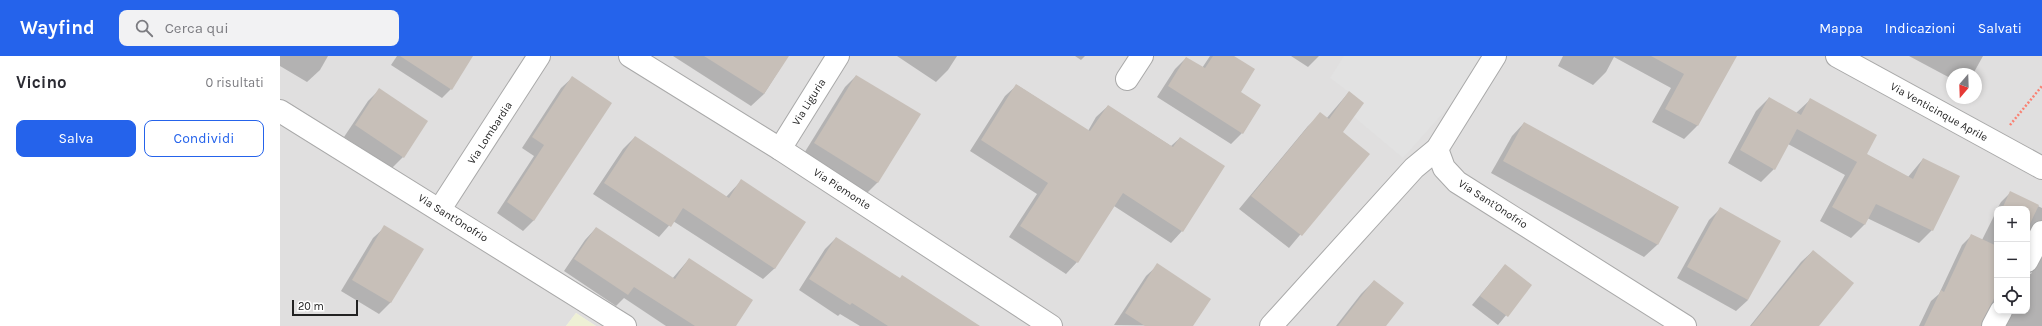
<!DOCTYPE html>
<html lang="it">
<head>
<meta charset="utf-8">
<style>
	:root { --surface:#fff; --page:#f2f2f3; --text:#2b2b33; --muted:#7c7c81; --line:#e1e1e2; --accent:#2563eb }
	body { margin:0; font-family:Karla,sans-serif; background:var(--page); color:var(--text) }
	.controls { position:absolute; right:12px; bottom:12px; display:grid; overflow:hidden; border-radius:8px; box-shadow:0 2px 6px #0003 }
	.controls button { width:36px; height:36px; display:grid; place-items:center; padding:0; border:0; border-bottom:1px solid var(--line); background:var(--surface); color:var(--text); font:20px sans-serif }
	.compass { position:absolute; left:1666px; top:12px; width:36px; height:36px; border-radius:50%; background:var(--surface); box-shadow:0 2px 6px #0003; rotate:199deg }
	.scale { position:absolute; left:12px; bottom:10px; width:66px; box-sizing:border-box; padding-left:4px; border:2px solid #222; border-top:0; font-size:11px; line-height:14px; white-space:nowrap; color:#222; -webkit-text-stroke:3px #fff; paint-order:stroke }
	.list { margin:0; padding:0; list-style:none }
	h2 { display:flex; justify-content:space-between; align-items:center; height:52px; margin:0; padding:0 16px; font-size:17px }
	h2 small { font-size:13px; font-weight:400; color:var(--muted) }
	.actions { display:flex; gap:8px; padding:12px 16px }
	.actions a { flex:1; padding:9px 0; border:1px solid var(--accent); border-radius:8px; text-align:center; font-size:14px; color:var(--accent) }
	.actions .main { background:var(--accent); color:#fff }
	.icon { flex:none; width:22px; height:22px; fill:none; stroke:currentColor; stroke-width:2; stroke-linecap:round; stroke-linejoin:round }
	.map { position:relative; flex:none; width:1762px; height:270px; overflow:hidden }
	header { display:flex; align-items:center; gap:24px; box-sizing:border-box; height:56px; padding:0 20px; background:var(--accent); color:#fff }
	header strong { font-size:19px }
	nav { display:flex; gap:22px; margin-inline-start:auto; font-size:14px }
	.search { width:280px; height:36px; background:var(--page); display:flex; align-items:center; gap:10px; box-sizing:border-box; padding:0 14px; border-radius:8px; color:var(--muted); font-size:15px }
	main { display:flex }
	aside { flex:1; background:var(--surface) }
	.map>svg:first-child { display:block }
</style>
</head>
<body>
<header>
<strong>Wayfind</strong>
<div class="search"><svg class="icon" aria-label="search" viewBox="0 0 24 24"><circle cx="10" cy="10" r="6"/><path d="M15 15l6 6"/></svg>Cerca qui</div>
<nav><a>Mappa</a><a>Indicazioni</a><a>Salvati</a></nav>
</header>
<main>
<aside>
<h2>Vicino<small>0 risultati</small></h2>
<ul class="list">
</ul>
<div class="actions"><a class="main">Salva</a><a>Condividi</a></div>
</aside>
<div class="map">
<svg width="1762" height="270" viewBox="0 0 1762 270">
	<rect width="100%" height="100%" fill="#f2efe9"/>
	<path fill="#e0dfdf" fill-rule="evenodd" d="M0 0H1762V270H316L296 257 286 270H0ZM1672 18H1696V42H1672ZM1717 153H1747V255H1717Z"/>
	<polygon fill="#eef0d5" points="296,257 316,270 286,270"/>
	<polygon fill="#e2e2e2" points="1064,0 1195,0 1207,8 1123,102 1074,61 1084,47 1050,22"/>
	<g fill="#0003">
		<polygon points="0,0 48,0 40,14 27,26 0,10"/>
		<polygon points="117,0 181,0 171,33 162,42 111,9"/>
		<polygon points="393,0 508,0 484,38 471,50"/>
		<polygon points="617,0 677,0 668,14 656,26"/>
		<polygon points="795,0 805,0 801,4"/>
		<polygon points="930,0 952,0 960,36 962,77 951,88 877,41 895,13 906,2 922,12"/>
		<polygon points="1011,0 1039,0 1028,11"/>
		<polygon points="1283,0 1455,0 1417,70 1404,83 1372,66 1391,32 1334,1 1326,16 1313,29 1278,10"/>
		<polygon points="1629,0 1703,0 1693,18 1672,18 1672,23"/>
		<polygon points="576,20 598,126 586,138 523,99 565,31"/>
		<polygon points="292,22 254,164 243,175 217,157 254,100 242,92 281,32"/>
		<polygon points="737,29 808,75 816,61 828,50 891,90 900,82 902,175 891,187 834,150 797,206 786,218 729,181 757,138 690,95 725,40"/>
		<polygon points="99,34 123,101 112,112 64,81 88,45"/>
		<polygon points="1069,36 1062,76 1088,98 1009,192 959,153 1028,70 1041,58 1046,63"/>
		<polygon points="1489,42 1516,57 1530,44 1586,98 1628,121 1643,103 1652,174 1639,187 1587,162 1584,169 1571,182 1540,165 1565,119 1508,88 1494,113 1481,126 1448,107 1476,55"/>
		<polygon points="1244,67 1398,151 1377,189 1364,201 1211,117 1232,80"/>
		<polygon points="355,81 446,141 461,125 495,212 483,223 393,165 379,181 313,138 343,93"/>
		<polygon points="1730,137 1762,152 1762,178 1758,174 1751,173 1747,176 1747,153 1717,153 1721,146"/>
		<polygon points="1440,153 1468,244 1456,255 1397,222 1429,164"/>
		<polygon points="1717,154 1717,253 1707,252 1700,270 1639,270 1651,245 1659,238 1682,189 1692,179 1702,184"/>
		<polygon points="105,171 142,193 110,247 99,258 61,235 93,182"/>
		<polygon points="316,172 392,223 409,203 455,270 386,270 344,242 336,250 284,215 305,184"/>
		<polygon points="556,182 620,223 698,270 580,270 560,258 558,260 519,234 545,193"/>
		<polygon points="1762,193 1762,270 1722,270 1719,255 1747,255 1747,218 1751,218"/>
		<polygon points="1533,195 1538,270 1470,270 1521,206"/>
		<polygon points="878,209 912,270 834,269 866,220"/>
		<polygon points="1225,209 1251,229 1218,269 1192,249"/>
		<polygon points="1094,225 1105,270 1056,270 1081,238"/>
	</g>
	<g fill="#c7bfb8">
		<polygon points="120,0 193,0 172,34"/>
		<polygon points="424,0 509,0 484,38"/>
		<polygon points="933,0 954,0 975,13 961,36 981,49 963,78 888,30 906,1 925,12"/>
		<polygon points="1371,0 1457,0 1418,70 1385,53 1404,18"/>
		<polygon points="576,19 641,58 598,127 534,87"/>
		<polygon points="292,20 332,47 254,165 227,146 264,89 252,81"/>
		<polygon points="736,28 810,75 828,49 893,91 900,81 945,110 903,176 843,137 798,207 740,170 768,127 701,84"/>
		<polygon points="99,32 148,65 124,102 75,69"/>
		<polygon points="1069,35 1084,47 1063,76 1090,98 1022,180 971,140 1040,56 1049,63"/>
		<polygon points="1489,41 1521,59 1530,42 1597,79 1587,98 1633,123 1643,102 1680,120 1653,175 1596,148 1585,169 1552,151 1577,106 1517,73 1495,114 1460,94"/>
		<polygon points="1244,66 1399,151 1378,189 1223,105"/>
		<polygon points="355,80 449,142 461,123 526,166 495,213 403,152 391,171 324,127"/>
		<polygon points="1730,135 1759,149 1747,174 1747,153 1722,153"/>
		<polygon points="1440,151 1501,185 1468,244 1407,211"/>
		<polygon points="104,169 144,193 111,247 72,224"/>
		<polygon points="316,171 395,223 409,202 473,244 456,270 415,270 354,231 348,239 294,203"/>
		<polygon points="1691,178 1717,190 1717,236 1701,270 1644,270 1661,234 1664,236"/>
		<polygon points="556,181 620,222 622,219 700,270 608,270 572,247 570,249 529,223"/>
		<polygon points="1533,194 1574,227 1539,270 1471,270"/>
		<polygon points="877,207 931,243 913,270 865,270 845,257"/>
		<polygon points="1225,208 1252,229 1228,261 1200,240"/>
		<polygon points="1094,224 1124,247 1106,270 1058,270"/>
	</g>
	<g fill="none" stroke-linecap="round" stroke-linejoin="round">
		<defs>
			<g id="minor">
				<polyline points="350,0 500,93 771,270"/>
				<polyline points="1557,0 1762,112"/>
				<polyline points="847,23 862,0"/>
				<polyline points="0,55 345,270"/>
				<polyline points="500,93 558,0"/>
				<polyline points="1157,93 1164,112 1177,126 1405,270"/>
				<polyline points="160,153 259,0"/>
				<polyline points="1747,205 1762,176"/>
				<polyline points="991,270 1134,112 1157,93 1215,0"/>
				<polyline points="1713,270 1721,255"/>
			</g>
		</defs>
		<use href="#minor" stroke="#a9a9a9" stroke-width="24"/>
		<polyline stroke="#fa8072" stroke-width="2.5" stroke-dasharray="2 2" stroke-linecap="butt" points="1730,69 1762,30"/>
		<use href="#minor" stroke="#fff" stroke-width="22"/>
	</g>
	<g text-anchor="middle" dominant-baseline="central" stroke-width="4" stroke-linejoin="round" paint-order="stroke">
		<g font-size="11" fill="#222" stroke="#fff">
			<text transform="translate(529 46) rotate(-58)">Via Liguria</text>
			<text transform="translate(1659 56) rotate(29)">Via Venticinque Aprile</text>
			<text transform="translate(210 77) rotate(-57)">Via Lombardia</text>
			<text transform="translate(562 133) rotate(33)">Via Piemonte</text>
			<text transform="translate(1213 148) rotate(33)">Via Sant'Onofrio</text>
			<text transform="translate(173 162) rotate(32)">Via Sant'Onofrio</text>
		</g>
	</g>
</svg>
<div class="controls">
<button>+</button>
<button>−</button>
<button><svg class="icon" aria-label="locate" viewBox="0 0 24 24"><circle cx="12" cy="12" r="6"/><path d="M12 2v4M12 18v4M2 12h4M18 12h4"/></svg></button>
</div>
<svg class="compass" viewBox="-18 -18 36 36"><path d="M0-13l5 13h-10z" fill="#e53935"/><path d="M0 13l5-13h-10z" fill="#7c7c81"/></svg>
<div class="scale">20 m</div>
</div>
</main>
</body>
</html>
